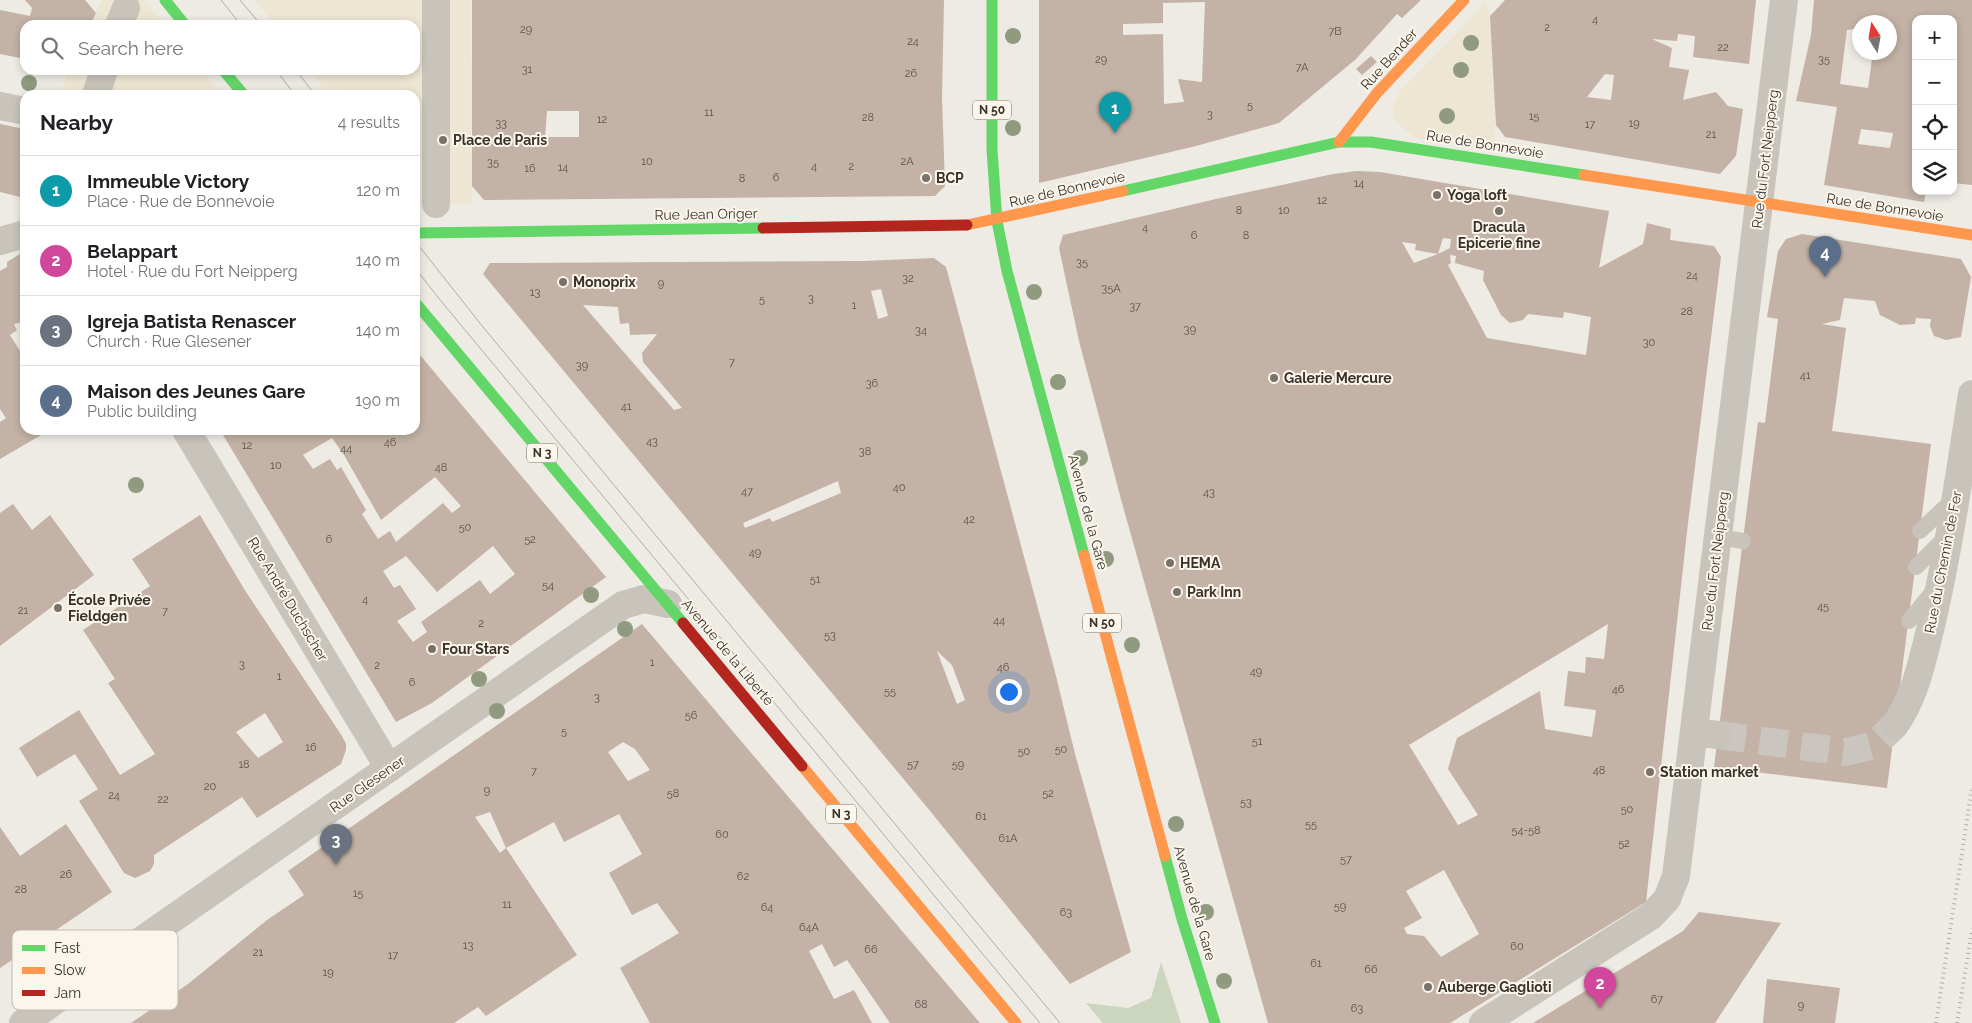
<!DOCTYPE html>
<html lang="en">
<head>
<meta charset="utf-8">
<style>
	:root { --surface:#fff; --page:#f6f6f6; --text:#202124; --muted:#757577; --line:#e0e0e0; --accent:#78726b }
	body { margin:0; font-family:Raleway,sans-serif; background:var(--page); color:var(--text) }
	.controls { position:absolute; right:15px; top:15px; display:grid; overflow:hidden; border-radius:10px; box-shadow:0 2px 8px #0003 }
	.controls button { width:45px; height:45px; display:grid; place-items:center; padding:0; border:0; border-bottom:1px solid var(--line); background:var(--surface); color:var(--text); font:25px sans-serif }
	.compass { position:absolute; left:1852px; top:15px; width:45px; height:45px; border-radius:50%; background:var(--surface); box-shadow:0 2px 8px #0003; rotate:349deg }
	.you { position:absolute; left:1008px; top:691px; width:18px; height:18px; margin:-12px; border:4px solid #fff; border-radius:50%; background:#1a73e8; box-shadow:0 0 0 8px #1a73e833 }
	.badge { display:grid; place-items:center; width:32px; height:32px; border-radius:50%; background:var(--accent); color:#fff; font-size:16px; font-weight:700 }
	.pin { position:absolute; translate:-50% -41px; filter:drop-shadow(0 1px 2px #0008) }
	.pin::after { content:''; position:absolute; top:26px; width:18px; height:15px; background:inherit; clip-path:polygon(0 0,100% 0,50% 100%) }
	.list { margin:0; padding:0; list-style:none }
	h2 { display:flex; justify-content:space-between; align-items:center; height:65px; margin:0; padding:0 20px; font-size:21px }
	h2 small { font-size:16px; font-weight:400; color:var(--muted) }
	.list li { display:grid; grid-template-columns:32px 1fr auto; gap:15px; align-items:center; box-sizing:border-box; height:70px; padding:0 20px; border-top:1px solid var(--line) }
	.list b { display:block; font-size:19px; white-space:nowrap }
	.list p { margin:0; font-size:16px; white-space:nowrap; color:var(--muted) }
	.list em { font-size:16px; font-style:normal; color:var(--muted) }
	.icon { flex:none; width:28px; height:28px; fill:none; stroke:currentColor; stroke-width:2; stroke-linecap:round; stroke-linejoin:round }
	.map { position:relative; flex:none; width:1972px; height:1023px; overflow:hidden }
	.search { position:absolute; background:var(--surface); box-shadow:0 2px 8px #0003; left:20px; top:20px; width:400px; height:55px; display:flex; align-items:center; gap:12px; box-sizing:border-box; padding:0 18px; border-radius:15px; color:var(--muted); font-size:19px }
	.panel { position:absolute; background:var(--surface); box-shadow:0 2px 8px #0003; left:20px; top:90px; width:400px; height:345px; border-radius:15px }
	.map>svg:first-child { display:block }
</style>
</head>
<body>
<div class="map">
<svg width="1972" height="1023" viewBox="0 0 1972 1023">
	<rect width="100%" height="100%" fill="#eeebe4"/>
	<polygon fill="#ccd5be" points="1161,962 1181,1023 1103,1023 1086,1003 1128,1008 1151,998"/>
	<g fill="#ede6d3">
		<polygon points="102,0 144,0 165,25 90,25"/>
		<polygon points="255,0 471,0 472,204 415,205 415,95 328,95 310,70 415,70 415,25 276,25"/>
		<polygon points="1486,3 1490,16 1495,107 1495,150 1415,138 1396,122 1392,112 1394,103 1400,91"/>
		<polygon points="67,70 202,70 222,95 62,95"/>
	</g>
	<g fill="#c3b2a5" fill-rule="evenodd">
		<polygon points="25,0 85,0 96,13 90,25 25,25 25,59 0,54 0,10 30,16 32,8"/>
		<path d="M472 0H944L942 98 945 186 935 196 484 200 472 186ZM547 111H579V137H545Z"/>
		<path d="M1039 0H1421L1402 18 1397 14 1356 59 1279 123 1196 146 1039 183ZM1205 2 1202 82 1178 79 1184 102 1164 104 1163 34 1123 35V24L1163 23V3Z"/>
		<path d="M1505 0H1756L1749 64 1693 57 1695 36 1678 34 1677 41 1652 39 1672 48 1669 67 1689 70 1683 100 1716 92 1728 106 1743 109 1736 156 1720 174 1505 137 1496 125 1490 16ZM1605 74 1614 75 1611 100 1587 97Z"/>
		<path d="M1814 0H1972V185L1953 183V19H1916V191H1926L1924 202 1824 185 1837 107 1796 101 1811 35ZM1860 22H1890V52H1873L1868 88 1840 84 1847 30 1860 28ZM1861 129 1893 133 1890 148 1858 144Z"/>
		<polygon points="1371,56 1377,62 1362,75 1356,69"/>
		<polygon points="0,124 25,129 25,194 20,197 0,192"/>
		<path d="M1357 171 1380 172 1609 211 1599 268 1643 244 1647 223 1671 229 1670 240 1714 246 1721 257 1688 523 1646 902 1450 1023H1268L1122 503 1079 341 1059 248 1063 235 1216 199 1333 174ZM1443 238 1451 239 1450 248 1438 254ZM1402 242 1416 244 1415 250 1438 254 1414 263ZM1450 255 1456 256 1455 263 1484 271 1483 280 1501 315 1510 323 1523 320 1528 314 1563 318 1564 312 1591 317 1586 355 1487 338 1448 265 1451 263ZM1608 624 1604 659 1586 657 1585 673 1568 671 1564 706 1596 710 1592 737 1545 729 1540 691 1457 738 1448 769 1478 815 1458 825 1409 745ZM1444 870 1479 934 1441 957 1424 936 1407 934 1404 928 1422 918 1406 891Z"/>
		<polygon points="1802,234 1961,259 1971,277 1961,337 1946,340 1934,336 1930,326 1931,319 1916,318 1915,324 1900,325 1880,315 1875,301 1844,298 1840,320 1822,324 1846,328 1832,431 1931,444 1887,788 1714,767 1758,422 1765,423 1778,319 1767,317 1778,251 1786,239"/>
		<polygon points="20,254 25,256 25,322 14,324 17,330 10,335 25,359 25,430 40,430 43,434 0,459 0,422 6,418 0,409 0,271 7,267 7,262"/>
		<path d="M934 258 946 267 1054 668 1075 754 1131 952 1070 984 931 812 483 274 490 263 863 261ZM881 289 888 316 878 319 871 291ZM583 305 618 307 620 324 629 323 630 335 657 334 642 353 643 362 682 408 674 410ZM838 481 841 493 772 522 770 518 745 528 743 523ZM937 651 952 665 965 700 957 704Z"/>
		<path d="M415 349 606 577 432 703 396 722 220 430H415ZM332 438 344 455 381 520 435 477 461 506 452 513 443 503 396 542 390 531 378 539 362 514 366 510 341 467 337 470 330 459 313 469 303 455ZM493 546 515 574 490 594 480 580 421 622 427 632 413 642 397 621 416 609 400 585 394 588 383 571 406 556 437 592Z"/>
		<polygon points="13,504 32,530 50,515 94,575 0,646 0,513"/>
		<path d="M200 515 246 592 342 736 346 744V750L341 764 257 818 242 797 154 855V864L150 871 135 878 124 873 79 801 98 789 75 754 37 777 19 748 79 710 120 775 155 754 108 683 115 679 83 630 150 586 132 559ZM265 713 283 742 258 758 236 732Z"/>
		<path d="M642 624 980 1023H890L847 960 834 967 822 944 809 951 834 999 854 990 872 1023H650L620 968 679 933 657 903 632 915 609 873 642 854 619 814 564 842 554 822 506 848 490 812 475 817 500 853 506 848 577 955 486 1016 478 1007 454 1023H131L188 984 267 920 304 895 288 871ZM623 742 635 749 650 770 628 781 608 752Z"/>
		<polygon points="66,824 112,892 0,968 0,827 20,856"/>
		<polygon points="1699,912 1781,923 1715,1023 1533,1023 1683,931"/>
		<polygon points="1767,979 1840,988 1835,1023 1763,1023"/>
	</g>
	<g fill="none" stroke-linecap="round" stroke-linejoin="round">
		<polyline stroke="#cac6bf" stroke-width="28" stroke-dasharray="28 14" stroke-linecap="butt" points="1718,735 1846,752 1874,745 1895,725"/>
		<g stroke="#c8c4bc" stroke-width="16">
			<polyline points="1920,531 1953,500"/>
			<polyline points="1718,537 1743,541"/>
			<polyline points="1916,567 1948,535"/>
			<polyline points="1909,621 1934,590"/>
		</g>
		<g stroke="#c8c4bc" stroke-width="28">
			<polyline points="436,0 436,204"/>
			<polyline points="119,25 126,8"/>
			<polyline points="96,95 104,70"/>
			<polyline points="0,106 25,111"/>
			<polyline points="0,241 25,234"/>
			<polyline points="186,430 389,768"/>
			<path d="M1895 725C1916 695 1922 661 1931 626 1949 549 1960 471 1972 394"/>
			<polyline points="1694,732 1718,735"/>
			<polyline points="23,1023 623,605 644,599 668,604"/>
			<polyline points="1483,1023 1651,916 1667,899 1676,876 1784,0"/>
		</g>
		<g stroke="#63d668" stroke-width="11">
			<polyline points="165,0 185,25"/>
			<polyline points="992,0 992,150 997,221 1007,271 1084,555"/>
			<polyline points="223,70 244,95"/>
			<polyline points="1123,191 1339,142 1371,142 1584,175"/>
			<polyline points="415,233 763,228"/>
			<polyline points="415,302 683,623"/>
			<polyline points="1165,856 1182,919 1215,1023"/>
		</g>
		<g stroke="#ff974d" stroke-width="11">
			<polyline points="1339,142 1377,93 1464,0"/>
			<polyline points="1584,175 1972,235"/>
			<polyline points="967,225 1123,191"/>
			<polyline points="1084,555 1165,856"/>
			<polyline points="802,766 1016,1023"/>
		</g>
		<g stroke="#b3261e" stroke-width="11">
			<polyline points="763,228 967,225"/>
			<polyline points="683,623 802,766"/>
		</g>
		<g stroke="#b0aca6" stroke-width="1">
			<polyline points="221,0 241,25"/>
			<polyline points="240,0 261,25"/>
			<polyline points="276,70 295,95"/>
			<polyline points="296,70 315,95"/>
			<polyline points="415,241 483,327 1060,1023"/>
			<polyline points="415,268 441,301 1040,1023"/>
		</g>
		<g stroke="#b0aca6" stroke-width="4" stroke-dasharray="1 4" stroke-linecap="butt">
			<polyline points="1936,1023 1972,787"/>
			<polyline points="1957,1023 1972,929"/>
		</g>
	</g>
	<g fill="#8f9a7f">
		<circle cx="1013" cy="36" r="8"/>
		<circle cx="1471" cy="43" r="8"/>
		<circle cx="1461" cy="70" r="8"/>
		<circle cx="29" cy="83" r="8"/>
		<circle cx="1447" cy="116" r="8"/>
		<circle cx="1013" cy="128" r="8"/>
		<circle cx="1034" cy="292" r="8"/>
		<circle cx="1058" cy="382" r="8"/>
		<circle cx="1080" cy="458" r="8"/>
		<circle cx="136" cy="485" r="8"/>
		<circle cx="1106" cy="559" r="8"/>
		<circle cx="591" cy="595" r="8"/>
		<circle cx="625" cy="629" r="8"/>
		<circle cx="1132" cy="645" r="8"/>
		<circle cx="479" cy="679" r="8"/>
		<circle cx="497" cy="711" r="8"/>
		<circle cx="1176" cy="824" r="8"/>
		<circle cx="1206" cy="912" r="8"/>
		<circle cx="1224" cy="981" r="8"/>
	</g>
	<g fill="#78726b" stroke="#fbf6eb" stroke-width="2">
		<circle cx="443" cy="140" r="5"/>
		<circle cx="926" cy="178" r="5"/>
		<circle cx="1437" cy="195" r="5"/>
		<circle cx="1499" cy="211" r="5"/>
		<circle cx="563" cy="282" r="5"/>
		<circle cx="1274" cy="378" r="5"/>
		<circle cx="1170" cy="563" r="5"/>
		<circle cx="1177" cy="592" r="5"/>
		<circle cx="58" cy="608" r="5"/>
		<circle cx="432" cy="649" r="5"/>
		<circle cx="1650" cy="772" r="5"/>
		<circle cx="1428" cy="987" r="5"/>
	</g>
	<g text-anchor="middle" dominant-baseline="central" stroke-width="4" stroke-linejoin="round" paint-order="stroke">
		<g font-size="11" fill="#5c5149">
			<text x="1595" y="19">4</text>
			<text x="1547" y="27">2</text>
			<text x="526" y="29">29</text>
			<text x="1335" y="31">7B</text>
			<text x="913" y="41">24</text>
			<text x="1723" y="47">22</text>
			<text x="1101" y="59">29</text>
			<text x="1824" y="59">35</text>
			<text x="1302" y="67">7A</text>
			<text x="527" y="69">31</text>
			<text x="911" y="73">26</text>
			<text x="1250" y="105">5</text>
			<text x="709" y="112">11</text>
			<text x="1210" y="114">3</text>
			<text x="1534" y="116">15</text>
			<text x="868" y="117">28</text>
			<text x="602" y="119">12</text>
			<text x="501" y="123">33</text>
			<text x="1634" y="123">19</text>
			<text x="1590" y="124">17</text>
			<text x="1711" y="134">21</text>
			<text x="647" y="161">10</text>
			<text x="907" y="161">2A</text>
			<text x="493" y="162">35</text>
			<text x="814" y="166">4</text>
			<text x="851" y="166">2</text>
			<text x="563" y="167">14</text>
			<text x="530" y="168">16</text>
			<text x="776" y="177">6</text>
			<text x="742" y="178">8</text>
			<text x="1359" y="183">14</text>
			<text x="1322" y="200">12</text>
			<text x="1239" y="210">8</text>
			<text x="1284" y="210">10</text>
			<text x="1145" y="227">4</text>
			<text x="1194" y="235">6</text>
			<text x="1246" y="235">8</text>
			<text x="1082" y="262">35</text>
			<text x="1692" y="275">24</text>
			<text x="908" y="278">32</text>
			<text x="661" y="283">9</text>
			<text x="1111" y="288">35A</text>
			<text x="535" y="292">13</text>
			<text x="811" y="298">3</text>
			<text x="762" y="299">5</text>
			<text x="854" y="305">1</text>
			<text x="1135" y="306">37</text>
			<text x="1687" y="311">28</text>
			<text x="1190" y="329">39</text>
			<text x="921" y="330">34</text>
			<text x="1649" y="342">30</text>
			<text x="732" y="362">7</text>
			<text x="582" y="365">39</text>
			<text x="1805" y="375">41</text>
			<text x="872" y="383">36</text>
			<text x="626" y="406">41</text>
			<text x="652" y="441">43</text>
			<text x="390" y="442">46</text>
			<text x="247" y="445">12</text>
			<text x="346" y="448">44</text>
			<text x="865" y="451">38</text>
			<text x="276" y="465">10</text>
			<text x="441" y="467">48</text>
			<text x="899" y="487">40</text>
			<text x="747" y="491">47</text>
			<text x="1209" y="492">43</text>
			<text x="969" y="519">42</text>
			<text x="465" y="527">50</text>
			<text x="329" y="539">6</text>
			<text x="530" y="539">52</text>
			<text x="755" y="552">49</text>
			<text x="815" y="579">51</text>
			<text x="548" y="585">54</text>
			<text x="365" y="599">4</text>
			<text x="1823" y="606">45</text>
			<text x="23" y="610">21</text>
			<text x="165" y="611">7</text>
			<text x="999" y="620">44</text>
			<text x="481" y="623">2</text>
			<text x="830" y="635">53</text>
			<text x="652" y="662">1</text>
			<text x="242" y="664">3</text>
			<text x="377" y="665">2</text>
			<text x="1003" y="667">46</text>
			<text x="1256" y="671">49</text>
			<text x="279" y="676">1</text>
			<text x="412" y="682">6</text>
			<text x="1618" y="689">46</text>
			<text x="890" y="691">55</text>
			<text x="597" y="697">3</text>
			<text x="691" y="715">56</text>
			<text x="564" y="731">5</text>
			<text x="1257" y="741">51</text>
			<text x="311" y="747">16</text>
			<text x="1061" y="749">50</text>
			<text x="1024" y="751">50</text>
			<text x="244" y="764">18</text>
			<text x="913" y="764">57</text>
			<text x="958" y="764">59</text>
			<text x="1599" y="770">48</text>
			<text x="534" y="771">7</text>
			<text x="210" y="786">20</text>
			<text x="487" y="790">9</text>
			<text x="673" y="793">58</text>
			<text x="1048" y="793">52</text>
			<text x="114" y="795">24</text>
			<text x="163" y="799">22</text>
			<text x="1246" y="802">53</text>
			<text x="1627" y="809">50</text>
			<text x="981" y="816">61</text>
			<text x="1311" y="824">55</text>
			<text x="1526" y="830">54-58</text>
			<text x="722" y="834">60</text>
			<text x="1008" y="838">61A</text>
			<text x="1624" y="843">52</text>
			<text x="1346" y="859">57</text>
			<text x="66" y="874">26</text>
			<text x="743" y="876">62</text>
			<text x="21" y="889">28</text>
			<text x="358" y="893">15</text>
			<text x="507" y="904">11</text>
			<text x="1340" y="906">59</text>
			<text x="767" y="907">64</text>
			<text x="1066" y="912">63</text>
			<text x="809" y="927">64A</text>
			<text x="468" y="945">13</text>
			<text x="1517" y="946">60</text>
			<text x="871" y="949">66</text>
			<text x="258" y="952">21</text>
			<text x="393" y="955">17</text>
			<text x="1316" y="963">61</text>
			<text x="1371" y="969">66</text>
			<text x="328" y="972">19</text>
			<text x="1657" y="999">67</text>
			<text x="921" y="1004">68</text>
			<text x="1801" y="1005">9</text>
			<text x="1357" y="1008">63</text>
		</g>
		<g fill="#fbf6eb" stroke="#736c64" stroke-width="1">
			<rect x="973" y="100.5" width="38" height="19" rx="4"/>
			<rect x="527" y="443.5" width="30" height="19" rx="4"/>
			<rect x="1083" y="613.5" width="38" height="19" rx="4"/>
			<rect x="826" y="804.5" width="30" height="19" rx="4"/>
		</g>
		<g font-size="12" font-weight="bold" fill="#39312a">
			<text x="992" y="110">N 50</text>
			<text x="542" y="453">N 3</text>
			<text x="1102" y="623">N 50</text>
			<text x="841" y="814">N 3</text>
		</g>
		<g font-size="14" fill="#39312a" stroke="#fbf6eb">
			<text transform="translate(1389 59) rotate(-48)">Rue Bender</text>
			<text transform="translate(1485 144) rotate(9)">Rue de Bonnevoie</text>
			<text transform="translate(1765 159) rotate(-83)">Rue du Fort Neipperg</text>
			<text transform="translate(1067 189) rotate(-13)">Rue de Bonnevoie</text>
			<text transform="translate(1885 207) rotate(9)">Rue de Bonnevoie</text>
			<text transform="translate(706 214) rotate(-1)">Rue Jean Origer</text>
			<text transform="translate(1088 512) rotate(75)">Avenue de la Gare</text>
			<text transform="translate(1715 561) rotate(-83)">Rue du Fort Neipperg</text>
			<text transform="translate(1943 562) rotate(-79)">Rue du Chemin de Fer</text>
			<text transform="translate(288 599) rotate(59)">Rue André Duchscher</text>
			<text transform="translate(728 652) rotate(50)">Avenue de la Liberté</text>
			<text transform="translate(367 784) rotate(-35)">Rue Glesener</text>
			<text transform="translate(1195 903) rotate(74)">Avenue de la Gare</text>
		</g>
		<g font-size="14" font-weight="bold" fill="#39312a" stroke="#fbf6eb" text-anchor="start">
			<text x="453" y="140">Place de Paris</text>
			<text x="936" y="178">BCP</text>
			<text x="1447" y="195">Yoga loft</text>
			<text x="1499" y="227" text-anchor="middle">Dracula<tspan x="1499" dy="16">Epicerie fine</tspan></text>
			<text x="573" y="282">Monoprix</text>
			<text x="1284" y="378">Galerie Mercure</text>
			<text x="1180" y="563">HEMA</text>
			<text x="1187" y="592">Park Inn</text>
			<text x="68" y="600">École Privée<tspan x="68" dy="16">Fieldgen</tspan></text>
			<text x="442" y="649">Four Stars</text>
			<text x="1660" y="772">Station market</text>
			<text x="1438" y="987">Auberge Gaglioti</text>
		</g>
	</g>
	<rect x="12" y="930" width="166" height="80" rx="8" fill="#fbf6eb" stroke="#c1bbb1" stroke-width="1"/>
	<rect x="22" y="945" width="23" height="6" fill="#63d668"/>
	<rect x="22" y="967" width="23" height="7" fill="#ff974d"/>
	<rect x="22" y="990" width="23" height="6" fill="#b3261e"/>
	<g font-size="14" fill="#39312a">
		<text x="54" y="953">Fast</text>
		<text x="54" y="975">Slow</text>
		<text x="54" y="998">Jam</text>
	</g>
</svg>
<div class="controls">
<button>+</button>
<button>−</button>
<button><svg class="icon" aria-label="locate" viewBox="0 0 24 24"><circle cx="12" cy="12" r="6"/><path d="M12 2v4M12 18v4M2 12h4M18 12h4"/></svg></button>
<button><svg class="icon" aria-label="layers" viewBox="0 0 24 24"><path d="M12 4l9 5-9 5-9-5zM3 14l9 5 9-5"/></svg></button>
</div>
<svg class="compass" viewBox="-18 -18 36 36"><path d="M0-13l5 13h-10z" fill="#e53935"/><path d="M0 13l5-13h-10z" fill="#757577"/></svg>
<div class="you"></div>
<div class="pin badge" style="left:1115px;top:133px;background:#0f9aa8">1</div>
<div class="pin badge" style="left:1600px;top:1008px;background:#d1479c">2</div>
<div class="pin badge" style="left:336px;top:865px;background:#6b7280">3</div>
<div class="pin badge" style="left:1825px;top:277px;background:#5c6f8a">4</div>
<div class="search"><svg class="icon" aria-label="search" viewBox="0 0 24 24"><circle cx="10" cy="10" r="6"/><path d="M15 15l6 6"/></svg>Search here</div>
<section class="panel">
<h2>Nearby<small>4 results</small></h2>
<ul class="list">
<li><span class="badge" style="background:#0f9aa8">1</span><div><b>Immeuble Victory</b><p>Place · Rue de Bonnevoie</p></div><em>120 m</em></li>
<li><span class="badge" style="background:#d1479c">2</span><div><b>Belappart</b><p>Hotel · Rue du Fort Neipperg</p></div><em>140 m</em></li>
<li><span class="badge" style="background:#6b7280">3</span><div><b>Igreja Batista Renascer</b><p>Church · Rue Glesener</p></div><em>140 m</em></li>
<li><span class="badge" style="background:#5c6f8a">4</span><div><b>Maison des Jeunes Gare</b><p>Public building</p></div><em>190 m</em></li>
</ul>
</section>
</div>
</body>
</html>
